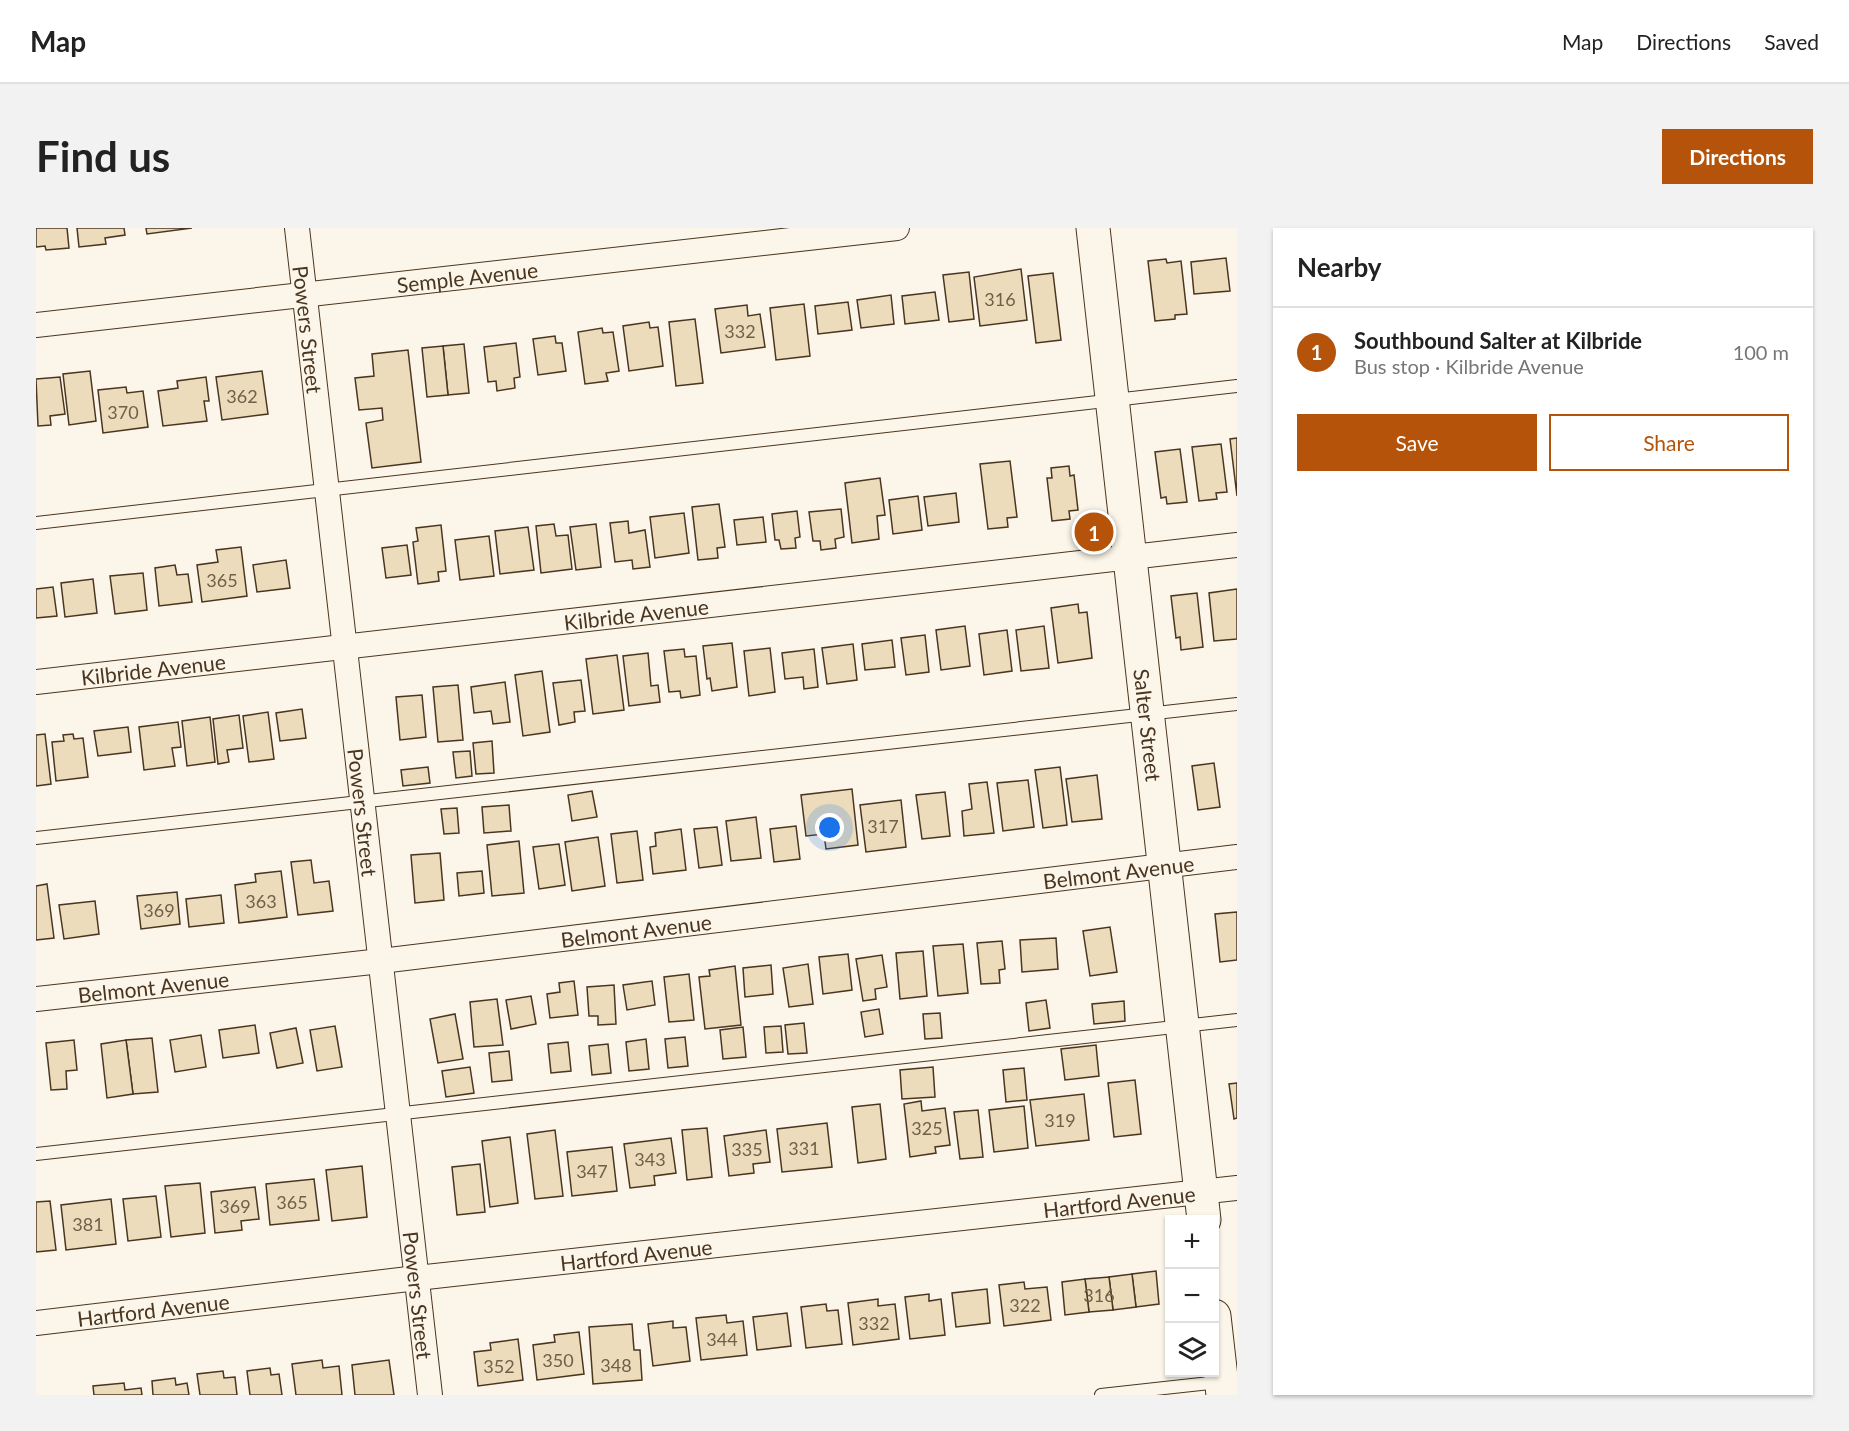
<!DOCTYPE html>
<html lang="en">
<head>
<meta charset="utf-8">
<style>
	:root { --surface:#fff; --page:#f2f2f2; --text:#222; --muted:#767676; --line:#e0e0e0; --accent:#b45309 }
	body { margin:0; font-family:Lato,sans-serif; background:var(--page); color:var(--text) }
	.controls { position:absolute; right:18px; bottom:18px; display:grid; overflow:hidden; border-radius:0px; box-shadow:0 2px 4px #0004 }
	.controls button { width:54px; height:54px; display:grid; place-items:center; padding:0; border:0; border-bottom:2px solid var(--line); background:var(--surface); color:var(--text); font:30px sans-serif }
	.you { position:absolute; left:794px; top:600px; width:21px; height:21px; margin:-15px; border:4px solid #fff; border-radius:50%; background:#1a73e8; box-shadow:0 0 0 9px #1a73e833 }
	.badge { display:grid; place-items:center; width:39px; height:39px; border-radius:50%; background:var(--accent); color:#fff; font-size:20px; font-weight:700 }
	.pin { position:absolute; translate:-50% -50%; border:3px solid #fff; box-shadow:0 2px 6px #0006 }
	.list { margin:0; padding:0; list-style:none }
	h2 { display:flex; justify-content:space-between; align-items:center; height:78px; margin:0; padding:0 24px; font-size:26px }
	h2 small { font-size:20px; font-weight:400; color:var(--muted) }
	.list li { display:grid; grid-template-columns:39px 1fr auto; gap:18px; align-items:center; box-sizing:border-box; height:90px; padding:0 24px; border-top:2px solid var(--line) }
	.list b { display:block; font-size:22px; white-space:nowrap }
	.list p { margin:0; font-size:20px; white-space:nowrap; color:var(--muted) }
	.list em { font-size:20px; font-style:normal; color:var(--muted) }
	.actions { display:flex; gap:12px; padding:18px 24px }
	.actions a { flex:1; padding:14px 0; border:2px solid var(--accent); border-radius:0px; text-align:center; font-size:21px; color:var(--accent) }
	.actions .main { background:var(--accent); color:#fff }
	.icon { flex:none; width:33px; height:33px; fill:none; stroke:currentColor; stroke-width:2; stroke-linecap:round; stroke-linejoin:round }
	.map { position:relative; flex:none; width:1201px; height:1167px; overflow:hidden; border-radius:0px }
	header { display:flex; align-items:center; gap:36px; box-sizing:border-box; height:84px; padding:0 30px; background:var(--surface); border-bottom:2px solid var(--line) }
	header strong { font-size:28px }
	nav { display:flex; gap:33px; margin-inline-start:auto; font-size:21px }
	.intro { display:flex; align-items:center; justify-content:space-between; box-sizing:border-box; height:144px; padding:0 36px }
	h1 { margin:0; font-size:42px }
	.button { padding:15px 27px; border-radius:0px; background:var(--accent); color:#fff; font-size:21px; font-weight:700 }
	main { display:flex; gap:36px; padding:0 36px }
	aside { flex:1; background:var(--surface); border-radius:0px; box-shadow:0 2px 4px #0004 }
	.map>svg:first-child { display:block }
</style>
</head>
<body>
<header>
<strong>Map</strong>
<nav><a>Map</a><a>Directions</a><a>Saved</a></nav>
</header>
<div class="intro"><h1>Find us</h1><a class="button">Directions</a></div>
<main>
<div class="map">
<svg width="1201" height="1167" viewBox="0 0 1201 1167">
	<rect width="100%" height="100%" fill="#fbf6e9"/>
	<g fill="#ecdcbc" stroke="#4a3520" stroke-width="1.5">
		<polygon points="0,0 31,0 33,20 10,22 9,18 0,19"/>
		<polygon points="41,0 88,0 89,7 69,10 70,16 43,19"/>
		<polygon points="110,0 156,0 111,6"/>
		<polygon points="1190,30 1194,63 1158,66 1155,34"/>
		<polygon points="1130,31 1131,35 1145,33 1151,86 1139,87 1139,91 1119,93 1112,33"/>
		<polygon points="985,41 991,92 944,98 938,49"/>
		<polygon points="933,44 938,91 913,94 907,47"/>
		<polygon points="1017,45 1025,112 1000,115 992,48"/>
		<polygon points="899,64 903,92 869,96 866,68"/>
		<polygon points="855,67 858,96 825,100 821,72"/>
		<polygon points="812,74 816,102 782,106 779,78"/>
		<polygon points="768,76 774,128 740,132 734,80"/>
		<polygon points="711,77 712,88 724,86 729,119 685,125 679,81"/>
		<polygon points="659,91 667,155 640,158 633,94"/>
		<polygon points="613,94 614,100 622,99 627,138 593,143 587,98"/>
		<polygon points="566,100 567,105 577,104 583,143 570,145 572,153 549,156 542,104"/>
		<polygon points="519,108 520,115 526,115 530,143 502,147 497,111"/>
		<polygon points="480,115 484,149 478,150 479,160 461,163 460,153 452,154 448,119"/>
		<polygon points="428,116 433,165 412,167 407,118"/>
		<polygon points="407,118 412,167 391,169 386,120"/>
		<polygon points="372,122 385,234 336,240 330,195 347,192 346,180 323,182 319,150 338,148 336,126"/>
		<polygon points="54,143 60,193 33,197 27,146"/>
		<polygon points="226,143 232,186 186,192 180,149"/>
		<polygon points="24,149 29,186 14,188 15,197 2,198 0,151"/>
		<polygon points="170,149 173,173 168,173 171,193 127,198 122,163 142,160 141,153"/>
		<polygon points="90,159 91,165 107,163 112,199 67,205 62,162"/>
		<polygon points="1201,210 1201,268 1194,211"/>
		<polygon points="1185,216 1191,264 1180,265 1181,271 1163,273 1156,219"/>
		<polygon points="1144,221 1151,274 1131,276 1130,269 1125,270 1119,224"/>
		<polygon points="974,233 981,289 971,290 972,299 952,301 944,236"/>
		<polygon points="1033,238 1034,248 1038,247 1042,282 1033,283 1034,291 1016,293 1011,250 1016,250 1015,240"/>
		<polygon points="844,250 849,287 841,288 843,311 816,315 809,255"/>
		<polygon points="920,265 923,294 892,298 888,269"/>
		<polygon points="882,268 886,302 857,306 853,272"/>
		<polygon points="683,276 689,319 681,320 682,330 662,332 656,279"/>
		<polygon points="805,281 808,309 799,311 800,320 785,322 784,313 777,313 773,284"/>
		<polygon points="761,283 764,309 759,310 760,320 745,321 743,312 739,312 736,286"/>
		<polygon points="648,285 653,325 619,330 614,289"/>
		<polygon points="727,289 730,314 701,317 698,292"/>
		<polygon points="592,293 593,305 609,302 614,339 597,341 596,332 579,334 574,295"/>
		<polygon points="518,296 520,308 532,307 536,341 505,345 500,298"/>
		<polygon points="560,296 565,339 540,342 534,299"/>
		<polygon points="405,297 410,343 402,344 403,353 382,356 377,314 382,313 380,300"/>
		<polygon points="492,299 498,342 464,346 459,303"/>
		<polygon points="453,308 458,348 424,352 419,312"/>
		<polygon points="371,317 375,347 350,350 346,320"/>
		<polygon points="205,319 211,368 166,374 161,337 182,334 180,322"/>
		<polygon points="250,332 254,360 221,364 217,337"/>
		<polygon points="139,337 141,347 152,346 156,374 123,378 119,340"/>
		<polygon points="107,345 111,382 79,386 74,348"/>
		<polygon points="57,351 61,385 29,389 25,355"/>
		<polygon points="17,359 21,388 0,390 0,361"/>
		<polygon points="1201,361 1201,411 1178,413 1173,365"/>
		<polygon points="1161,365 1167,419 1145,422 1144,409 1140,410 1135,368"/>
		<polygon points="1042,376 1043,385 1051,384 1056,430 1022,435 1015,380"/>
		<polygon points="929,398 934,438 905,442 900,402"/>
		<polygon points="1008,398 1013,440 985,443 980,402"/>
		<polygon points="971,402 976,443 948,447 943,406"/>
		<polygon points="889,407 893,444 870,447 865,410"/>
		<polygon points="856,412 859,439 829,442 826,416"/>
		<polygon points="696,415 701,459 676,463 674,450 671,451 667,418"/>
		<polygon points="817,416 821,452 791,456 786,420"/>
		<polygon points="734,420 739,464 713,468 708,423"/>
		<polygon points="648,421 649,429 660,428 664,467 645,470 644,463 633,464 628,423"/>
		<polygon points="778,421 782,459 768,461 767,449 749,451 746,425"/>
		<polygon points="612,425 615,458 622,457 624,474 593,478 587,428"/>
		<polygon points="581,427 588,482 557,486 550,431"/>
		<polygon points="506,443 514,504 487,508 479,447"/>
		<polygon points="545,452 549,483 538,484 539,494 523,497 517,455"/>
		<polygon points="469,454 474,494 457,496 455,483 438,485 435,459"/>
		<polygon points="422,457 427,512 402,514 397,459"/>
		<polygon points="386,467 390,509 364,512 360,469"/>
		<polygon points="266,481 270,510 244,513 240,485"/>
		<polygon points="232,484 238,531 213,534 207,488"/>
		<polygon points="203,487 207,520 191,522 193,534 182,536 177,491"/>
		<polygon points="174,489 179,534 151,538 146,493"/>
		<polygon points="142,494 145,519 136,520 139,538 108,542 103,499"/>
		<polygon points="92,499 95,524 62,528 58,503"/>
		<polygon points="9,506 15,556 0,558 0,507"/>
		<polygon points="37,506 38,511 47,510 52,549 20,553 16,514 28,513 27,507"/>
		<polygon points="456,513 458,545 440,546 437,515"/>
		<polygon points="434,523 436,548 420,550 417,524"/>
		<polygon points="1178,535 1184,579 1162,582 1156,538"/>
		<polygon points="392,539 394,555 367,558 365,542"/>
		<polygon points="1024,539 1031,597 1007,600 999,542"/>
		<polygon points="1061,547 1066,591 1036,594 1030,551"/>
		<polygon points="992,552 998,599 967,603 961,555"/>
		<polygon points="951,554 958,605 928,608 926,583 936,581 933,556"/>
		<polygon points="816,561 822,617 790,621 788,606 770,608 765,567"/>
		<polygon points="556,563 561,589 536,593 532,567"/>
		<polygon points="909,564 914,608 886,611 880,567"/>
		<polygon points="865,572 870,619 830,624 824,577"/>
		<polygon points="473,577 475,603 448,605 446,579"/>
		<polygon points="421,580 423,605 408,606 405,581"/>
		<polygon points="720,589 725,630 695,633 690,593"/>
		<polygon points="760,598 764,631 738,634 734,601"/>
		<polygon points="681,599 686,637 663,640 658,601"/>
		<polygon points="645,601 650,642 617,646 614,619 620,618 619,605"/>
		<polygon points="601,603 607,652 581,655 575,606"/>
		<polygon points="562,609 569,658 536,663 529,614"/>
		<polygon points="483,613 488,665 456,668 451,617"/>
		<polygon points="523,616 529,657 503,661 497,619"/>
		<polygon points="404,625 408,672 379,675 375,627"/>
		<polygon points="275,632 278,655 293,653 297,683 262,687 255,634"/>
		<polygon points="245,643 251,689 203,695 199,657 220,654 219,646"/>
		<polygon points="446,643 448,665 423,668 421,645"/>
		<polygon points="11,656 18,710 0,712 0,658"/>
		<polygon points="141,664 144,696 105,701 101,668"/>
		<polygon points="185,667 188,695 153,699 150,671"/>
		<polygon points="59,673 63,706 28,711 23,677"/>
		<polygon points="1201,684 1201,732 1184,734 1179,686"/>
		<polygon points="1074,699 1081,744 1054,748 1047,703"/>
		<polygon points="1020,710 1022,741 986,744 984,712"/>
		<polygon points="966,713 969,741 963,742 964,755 945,756 941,715"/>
		<polygon points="927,716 932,765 902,768 897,718"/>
		<polygon points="887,723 891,768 864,771 860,725"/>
		<polygon points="812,726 816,762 787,766 783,729"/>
		<polygon points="846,727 851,759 839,761 840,771 827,773 820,731"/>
		<polygon points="772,736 777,776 753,779 747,740"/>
		<polygon points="735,737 737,766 709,769 707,740"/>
		<polygon points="699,738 705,797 669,801 663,749 674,748 673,742"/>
		<polygon points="653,746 658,792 633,794 628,749"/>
		<polygon points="538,753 542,787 514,790 511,766 524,764 523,755"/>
		<polygon points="616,753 619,777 591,782 587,757"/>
		<polygon points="578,757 580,796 562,797 562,788 553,788 551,759"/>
		<polygon points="495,768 500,796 475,801 470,772"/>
		<polygon points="461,771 467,817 438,819 434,774"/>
		<polygon points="1010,772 1014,800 993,803 990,775"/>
		<polygon points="1088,773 1089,793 1058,796 1056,776"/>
		<polygon points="843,781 847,806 829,809 825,784"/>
		<polygon points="904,785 906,810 889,811 887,786"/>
		<polygon points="419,786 427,831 402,835 394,791"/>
		<polygon points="768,795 771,825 752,826 749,797"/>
		<polygon points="219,797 223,825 187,830 183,802"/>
		<polygon points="299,798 306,839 281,843 274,802"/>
		<polygon points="745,798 747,824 730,825 728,799"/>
		<polygon points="707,799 710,829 687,831 684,802"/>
		<polygon points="260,800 267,835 241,840 234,805"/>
		<polygon points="165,807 170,839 139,844 134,812"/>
		<polygon points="649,809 652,838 632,840 629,811"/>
		<polygon points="116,810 122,864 97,866 90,812"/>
		<polygon points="610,811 613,841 593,843 590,814"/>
		<polygon points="38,812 41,842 30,843 31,861 15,862 10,815"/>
		<polygon points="90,812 97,866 71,870 65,816"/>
		<polygon points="532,814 535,843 515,845 512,816"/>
		<polygon points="572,816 575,845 556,847 553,818"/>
		<polygon points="1060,817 1063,848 1029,852 1025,821"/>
		<polygon points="473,823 476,852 456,854 453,825"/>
		<polygon points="434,839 438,865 410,869 406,843"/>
		<polygon points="897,839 899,869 866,871 864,842"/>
		<polygon points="988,840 991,872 970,874 967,842"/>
		<polygon points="1099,852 1105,906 1078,909 1072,855"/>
		<polygon points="1201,855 1201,890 1198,891 1193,856"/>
		<polygon points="1048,866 1053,912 1000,918 994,872"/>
		<polygon points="885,873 886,883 909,880 914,917 899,919 900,925 874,929 868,876"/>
		<polygon points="844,876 850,931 822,935 816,879"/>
		<polygon points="988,878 992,920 958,924 953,882"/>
		<polygon points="942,882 947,929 924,931 918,884"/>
		<polygon points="791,895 796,939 746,944 741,901"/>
		<polygon points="671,900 676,949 651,952 646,902"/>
		<polygon points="519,902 527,968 499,971 491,906"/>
		<polygon points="730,902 734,934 717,936 718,945 693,948 688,908"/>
		<polygon points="474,909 482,975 454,979 446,913"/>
		<polygon points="635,910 640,945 618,948 619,957 594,960 588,916"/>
		<polygon points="576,919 581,963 536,968 531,924"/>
		<polygon points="444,936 449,984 421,987 416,939"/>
		<polygon points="326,938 331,989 296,993 290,942"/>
		<polygon points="278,951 283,992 234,997 230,956"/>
		<polygon points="164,955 169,1005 135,1009 129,958"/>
		<polygon points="219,959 223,991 205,993 206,1002 179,1005 175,964"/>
		<polygon points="120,968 125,1009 92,1013 87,971"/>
		<polygon points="75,971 80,1016 30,1022 25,977"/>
		<polygon points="14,973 20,1022 0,1024 0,974"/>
		<polygon points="1120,1043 1123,1076 1100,1079 1096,1046"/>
		<polygon points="1096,1046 1100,1079 1077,1082 1073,1049"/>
		<polygon points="1073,1049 1077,1082 1053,1084 1049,1051"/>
		<polygon points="1049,1051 1053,1084 1029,1087 1026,1054"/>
		<polygon points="988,1054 989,1061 1011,1059 1015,1092 968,1098 963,1057"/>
		<polygon points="951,1061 954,1095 920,1099 916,1065"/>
		<polygon points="893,1066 893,1073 905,1071 909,1107 874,1111 869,1069"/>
		<polygon points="842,1071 842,1078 859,1076 863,1111 817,1117 812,1075"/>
		<polygon points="790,1076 791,1083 802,1082 806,1116 770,1120 765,1079"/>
		<polygon points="751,1085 755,1118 721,1122 717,1089"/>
		<polygon points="690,1087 691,1095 707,1093 711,1127 665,1132 660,1090"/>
		<polygon points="637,1093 637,1100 650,1099 654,1133 617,1138 612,1096"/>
		<polygon points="596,1096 598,1122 604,1122 606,1152 557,1156 553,1099"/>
		<polygon points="543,1104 548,1146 501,1152 497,1117 519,1114 518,1107"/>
		<polygon points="482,1111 487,1152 442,1158 438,1124 455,1122 454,1115"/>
		<polygon points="286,1132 287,1140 303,1138 306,1167 260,1167 256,1136"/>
		<polygon points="353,1132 358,1167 319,1167 316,1137"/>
		<polygon points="234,1140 235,1147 243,1146 246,1167 214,1167 211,1143"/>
		<polygon points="187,1143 188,1150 199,1149 201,1167 164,1167 161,1146"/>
		<polygon points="139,1150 140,1157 151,1155 153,1167 117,1167 116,1153"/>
		<polygon points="88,1155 89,1162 105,1160 106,1167 58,1167 57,1158"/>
	</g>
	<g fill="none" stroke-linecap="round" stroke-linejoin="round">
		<defs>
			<g id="lane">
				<polyline points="0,295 1201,158"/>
				<polyline points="0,610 1201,476"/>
				<polyline points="0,926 1201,792"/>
				<polyline points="1065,1167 1183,1154"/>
			</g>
			<g id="street">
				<path id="s1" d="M261 0 394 1167"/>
				<path id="s2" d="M0 97 861 0"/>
				<path id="s3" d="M0 454 1201 317"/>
				<path id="s4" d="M0 771 345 733 1201 629"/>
				<path id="s5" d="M0 1095 381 1050 1201 960"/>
			</g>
			<g id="secondary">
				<path id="s6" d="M1057 0 1168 992"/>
				<polyline points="1178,1088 1187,1167"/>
			</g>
		</defs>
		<use href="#lane" stroke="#4a3520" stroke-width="14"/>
		<use href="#street" stroke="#4a3520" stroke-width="26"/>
		<use href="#secondary" stroke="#4a3520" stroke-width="35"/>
		<use href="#lane" stroke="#fbf6e9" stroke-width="12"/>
		<use href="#street" stroke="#fbf6e9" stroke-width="24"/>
		<use href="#secondary" stroke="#fbf6e9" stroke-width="33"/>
	</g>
	<g text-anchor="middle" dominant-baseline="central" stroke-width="4.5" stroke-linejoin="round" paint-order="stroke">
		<g font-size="18" fill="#725f47">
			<text x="964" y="71">316</text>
			<text x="704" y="103">332</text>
			<text x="206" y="168">362</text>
			<text x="87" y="184">370</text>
			<text x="186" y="352">365</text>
			<text x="847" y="598">317</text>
			<text x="225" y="673">363</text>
			<text x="123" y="682">369</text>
			<text x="1024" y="892">319</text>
			<text x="891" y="900">325</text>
			<text x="768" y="920">331</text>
			<text x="711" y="921">335</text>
			<text x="614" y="931">343</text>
			<text x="556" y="943">347</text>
			<text x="256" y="974">365</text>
			<text x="199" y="978">369</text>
			<text x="52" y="996">381</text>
			<text x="1063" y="1067">316</text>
			<text x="989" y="1077">322</text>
			<text x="838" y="1095">332</text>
			<text x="686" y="1111">344</text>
			<text x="522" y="1132">350</text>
			<text x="580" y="1137">348</text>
			<text x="463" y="1138">352</text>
		</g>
		<g font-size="21" fill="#4a3520" stroke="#fbf6e9">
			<text stroke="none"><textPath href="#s2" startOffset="434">Semple Avenue</textPath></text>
			<text stroke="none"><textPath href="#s1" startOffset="102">Powers Street</textPath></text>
			<text stroke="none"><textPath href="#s3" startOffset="604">Kilbride Avenue</textPath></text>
			<text stroke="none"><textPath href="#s3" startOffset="118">Kilbride Avenue</textPath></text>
			<text stroke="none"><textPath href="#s6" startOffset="500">Salter Street</textPath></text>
			<text stroke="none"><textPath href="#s1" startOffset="588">Powers Street</textPath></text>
			<text stroke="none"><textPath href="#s4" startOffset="1090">Belmont Avenue</textPath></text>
			<text stroke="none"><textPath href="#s4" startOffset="604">Belmont Avenue</textPath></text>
			<text stroke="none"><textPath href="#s4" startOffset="118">Belmont Avenue</textPath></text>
			<text stroke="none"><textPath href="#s5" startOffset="1090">Hartford Avenue</textPath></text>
			<text stroke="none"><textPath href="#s5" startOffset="604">Hartford Avenue</textPath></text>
			<text stroke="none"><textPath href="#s1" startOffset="1074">Powers Street</textPath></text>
			<text stroke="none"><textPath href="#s5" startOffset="118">Hartford Avenue</textPath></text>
		</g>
	</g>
</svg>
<div class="controls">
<button>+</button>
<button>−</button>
<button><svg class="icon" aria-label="layers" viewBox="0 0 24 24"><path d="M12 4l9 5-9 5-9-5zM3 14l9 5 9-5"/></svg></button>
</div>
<div class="you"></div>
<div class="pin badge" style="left:1058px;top:304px">1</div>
</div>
<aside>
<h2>Nearby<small></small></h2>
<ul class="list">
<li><span class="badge">1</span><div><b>Southbound Salter at Kilbride</b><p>Bus stop · Kilbride Avenue</p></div><em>100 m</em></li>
</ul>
<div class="actions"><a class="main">Save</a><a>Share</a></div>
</aside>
</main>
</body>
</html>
